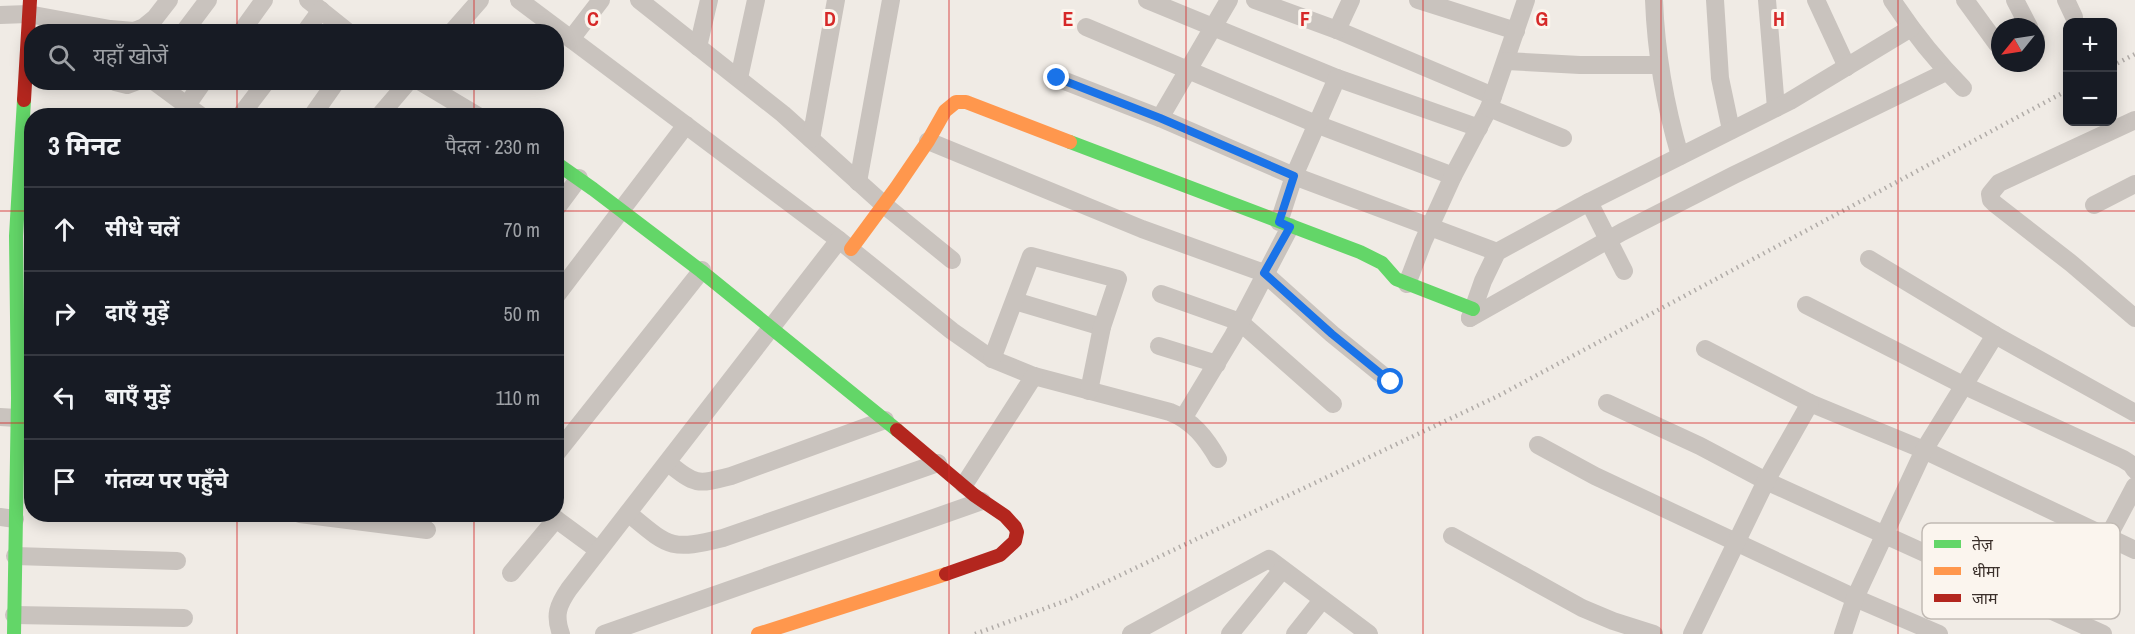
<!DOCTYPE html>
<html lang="hi">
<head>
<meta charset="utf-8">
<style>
	:root { --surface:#171b24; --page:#20242c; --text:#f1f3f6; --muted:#9ea1a6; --line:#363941 }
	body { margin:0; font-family:"Archivo Narrow","Noto Sans Devanagari",sans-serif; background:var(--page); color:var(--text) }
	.controls { position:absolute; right:18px; top:18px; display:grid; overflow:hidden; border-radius:12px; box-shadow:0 3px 15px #0003 }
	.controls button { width:54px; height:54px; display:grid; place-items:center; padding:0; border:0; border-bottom:2px solid var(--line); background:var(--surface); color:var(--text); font:30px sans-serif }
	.compass { position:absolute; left:1991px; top:18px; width:54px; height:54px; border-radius:50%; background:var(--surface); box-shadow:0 3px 15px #0003; rotate:240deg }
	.stop { position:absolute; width:18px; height:18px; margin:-14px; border:4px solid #1a73e8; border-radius:50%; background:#fff }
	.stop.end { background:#1a73e8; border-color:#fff; box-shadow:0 2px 6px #0008 }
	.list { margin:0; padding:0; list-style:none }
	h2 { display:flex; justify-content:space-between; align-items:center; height:78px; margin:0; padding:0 24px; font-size:26px }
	h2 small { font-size:20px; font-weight:400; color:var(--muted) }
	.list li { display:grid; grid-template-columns:39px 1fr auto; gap:18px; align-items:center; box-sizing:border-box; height:84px; padding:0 24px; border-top:2px solid var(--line) }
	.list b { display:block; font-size:22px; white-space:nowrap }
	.list em { font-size:20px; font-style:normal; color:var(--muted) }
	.icon { flex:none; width:33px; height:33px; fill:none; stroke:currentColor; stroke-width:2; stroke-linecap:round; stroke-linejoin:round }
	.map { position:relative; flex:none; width:2135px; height:634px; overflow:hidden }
	.search { position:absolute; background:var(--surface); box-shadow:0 3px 15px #0003; left:24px; top:24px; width:540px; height:66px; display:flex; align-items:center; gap:15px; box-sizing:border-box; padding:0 21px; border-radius:24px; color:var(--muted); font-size:22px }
	.panel { position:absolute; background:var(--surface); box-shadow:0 3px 15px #0003; left:24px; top:108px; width:540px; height:414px; border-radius:24px }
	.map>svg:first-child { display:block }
</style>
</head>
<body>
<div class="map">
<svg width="2135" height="634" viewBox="0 0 2135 634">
	<rect width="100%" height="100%" fill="#f0ebe5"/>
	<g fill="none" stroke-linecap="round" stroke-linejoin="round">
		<g stroke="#c9c3be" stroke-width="18">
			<polyline points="308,0 348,32"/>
			<path d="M519 0 839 240 952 331 992 359 1034 376 1170 412C1193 421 1206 438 1218 459"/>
			<polyline points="639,0 783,114 883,204 952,260"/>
			<polyline points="1147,0 1337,78 1479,128"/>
			<polyline points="1255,0 1337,30 1493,96"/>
			<polyline points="1418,0 1516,31"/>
			<path d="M1654 0C1656 53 1665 105 1680 156"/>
			<polyline points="1715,0 1720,78 1731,130"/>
			<polyline points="1767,0 1776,108"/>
			<polyline points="1816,0 1847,67"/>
			<path d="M1892 0C1913 32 1936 61 1963 88"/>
			<polyline points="1965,0 1997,44"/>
			<polyline points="2015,0 2029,27"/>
			<polyline points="2066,0 2074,17"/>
			<polyline points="0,15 28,14 110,29 134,31 144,27 155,18 169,0"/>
			<polyline points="1086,27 1316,124 1453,176 1489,108 1526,0"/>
			<polyline points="1337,30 1351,0"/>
			<polyline points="184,32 208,0"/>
			<polyline points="241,32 264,0"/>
			<polyline points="305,32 321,10"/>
			<polyline points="452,32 480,0"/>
			<polyline points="571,39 601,0"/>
			<polyline points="2036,39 2036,40"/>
			<polyline points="698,47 709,0"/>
			<polyline points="1506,61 1580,65 1659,65"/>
			<polyline points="739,78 756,0"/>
			<polyline points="1057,78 1160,118 1294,176 1497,252"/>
			<polyline points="115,82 127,85 135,82"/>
			<polyline points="155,82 201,116"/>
			<polyline points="421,82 478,116"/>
			<polyline points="187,105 203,82"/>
			<polyline points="1489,108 1563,138"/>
			<polyline points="240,116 266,82"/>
			<polyline points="312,116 336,82"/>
			<polyline points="379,116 408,82"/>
			<polyline points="1160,118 1229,0"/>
			<polyline points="2135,120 1999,183 1990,194 1991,200 1995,204 2072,264 2135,318"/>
			<polyline points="811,139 836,0"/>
			<polyline points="928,141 1142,229 1264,273 1332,334 1391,382"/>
			<polyline points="858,182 891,0"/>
			<polyline points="1589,202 1624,271"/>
			<polyline points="2094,205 2135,184"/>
			<polyline points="556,209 579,178"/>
			<polyline points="1279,222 1294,176 1337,78"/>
			<polyline points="1869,259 1995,335 2135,413"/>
			<polyline points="1407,284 1423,242 1453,176"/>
			<polyline points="1161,294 1240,322 1333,404"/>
			<polyline points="556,296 686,125"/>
			<polyline points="1015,301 1102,327"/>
			<polyline points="1806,305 1963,385 2123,459 2131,464 2135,470"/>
			<polyline points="1470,318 1483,281 1497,252 1589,202 1790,101 1911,28"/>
			<polyline points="1470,318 1622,232 1734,175 1946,72"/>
			<polyline points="1159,346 1217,364"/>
			<polyline points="1705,349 1810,403 1924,450 2135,550"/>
			<polyline points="992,359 1031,256 1118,279 1102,327 1089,391"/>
			<polyline points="1607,403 1700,446 1766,481 2103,634"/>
			<polyline points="0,417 17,418"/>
			<polyline points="1184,417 1233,336 1290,227"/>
			<polyline points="1538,445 1595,476 1855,598 1939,634"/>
			<polyline points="556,454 702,270"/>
			<path d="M668 463C696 485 696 485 731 476L885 420"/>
			<polyline points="964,485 1034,376"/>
			<path d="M628 513C669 547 670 551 723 538L938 463"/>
			<polyline points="300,514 427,530"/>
			<polyline points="549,514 598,550"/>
			<polyline points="0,517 15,519"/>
			<polyline points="1452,536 1582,608 1613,621 1654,634"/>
			<polyline points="2108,537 2135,486"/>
			<polyline points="15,556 177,561"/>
			<polyline points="511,573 556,519"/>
			<polyline points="14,615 184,618"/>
			<path d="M561 634C554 615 558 605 569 589L839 240"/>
			<polyline points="604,634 982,501"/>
			<polyline points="1131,634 1269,559 1369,634"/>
			<polyline points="1230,634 1282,570"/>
			<polyline points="1295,634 1322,600"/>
			<polyline points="1692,634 1766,481 1810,403"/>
			<polyline points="1843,634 1855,598 1924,450 1995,335"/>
		</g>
		<g stroke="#63d668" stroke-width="14">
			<polyline points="1070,142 1360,252 1382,263 1396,279 1473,309"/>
			<polyline points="556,163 593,189 701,271 897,430"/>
			<polyline points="14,634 18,398 16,236 24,100"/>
		</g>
		<g stroke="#ff974d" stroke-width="14">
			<polyline points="851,249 896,188 928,141 945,111 956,102 966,102 1070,142"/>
			<polyline points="758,634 946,574"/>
		</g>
		<g stroke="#b3261e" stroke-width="14">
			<polyline points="24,100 30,0"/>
			<polyline points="897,430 974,495 1005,516 1015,527 1017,532 1015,541 1000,555 946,574"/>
		</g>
		<g stroke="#b1aca8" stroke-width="4.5" stroke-dasharray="1.5 4.5" stroke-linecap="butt">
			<polyline points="2112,66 2135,54"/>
			<polyline points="975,634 1068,600 1498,396 2068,90"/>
		</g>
	</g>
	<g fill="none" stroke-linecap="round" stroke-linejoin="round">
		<polyline stroke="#1a73e8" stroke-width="8" points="1057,78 1160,118 1294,176 1279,222 1290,227 1264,273 1332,334 1391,382"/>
	</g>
	<path fill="none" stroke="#d62828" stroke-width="1.5" stroke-opacity="0.55" d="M237 0V32M474 0V32M712 0V634M949 0V634M1186 0V634M1423 0V634M1661 0V634M1898 0V634M237 82V116M474 82V116M0 211H32M556 211H2135M0 423H32M556 423H2135M237 514V634M474 514V634"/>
	<rect x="1922" y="523" width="198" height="96" rx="9" fill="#fbf5ee" stroke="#c1bab4" stroke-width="1.5"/>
	<rect x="1934" y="540" width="27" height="8" fill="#63d668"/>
	<rect x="1934" y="567" width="27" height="8" fill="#ff974d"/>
	<rect x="1934" y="594" width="27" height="8" fill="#b3261e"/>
	<g font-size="16" fill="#3b302b">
		<text x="1972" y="550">तेज़</text>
		<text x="1972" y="577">धीमा</text>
		<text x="1972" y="604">जाम</text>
	</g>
	<g font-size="20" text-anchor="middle" font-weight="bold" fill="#d62828" stroke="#fbf5ee" stroke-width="6" stroke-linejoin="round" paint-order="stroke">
		<text x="593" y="26">C</text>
		<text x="830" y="26">D</text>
		<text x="1068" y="26">E</text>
		<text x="1305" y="26">F</text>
		<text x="1542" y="26">G</text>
		<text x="1779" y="26">H</text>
	</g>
</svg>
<div class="controls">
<button>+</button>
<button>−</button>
</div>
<svg class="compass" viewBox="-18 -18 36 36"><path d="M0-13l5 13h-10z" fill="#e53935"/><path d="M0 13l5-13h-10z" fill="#9ea1a6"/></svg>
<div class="stop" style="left:1391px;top:382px"></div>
<div class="stop end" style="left:1057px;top:78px"></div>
<div class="search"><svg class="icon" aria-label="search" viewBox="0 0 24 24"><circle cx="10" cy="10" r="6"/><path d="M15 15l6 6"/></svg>यहाँ खोजें</div>
<section class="panel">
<h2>3 मिनट<small>पैदल · 230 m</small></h2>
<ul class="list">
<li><svg class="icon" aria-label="ahead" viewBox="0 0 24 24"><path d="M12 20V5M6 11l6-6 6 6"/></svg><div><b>सीधे चलें</b></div><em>70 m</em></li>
<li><svg class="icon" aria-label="right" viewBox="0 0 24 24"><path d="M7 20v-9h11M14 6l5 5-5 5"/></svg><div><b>दाएँ मुड़ें</b></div><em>50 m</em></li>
<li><svg class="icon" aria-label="left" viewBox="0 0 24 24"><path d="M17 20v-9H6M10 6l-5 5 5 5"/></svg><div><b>बाएँ मुड़ें</b></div><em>110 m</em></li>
<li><svg class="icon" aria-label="arrive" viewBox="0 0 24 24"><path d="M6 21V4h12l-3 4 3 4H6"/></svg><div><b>गंतव्य पर पहुँचे</b></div></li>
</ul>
</section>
</div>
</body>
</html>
